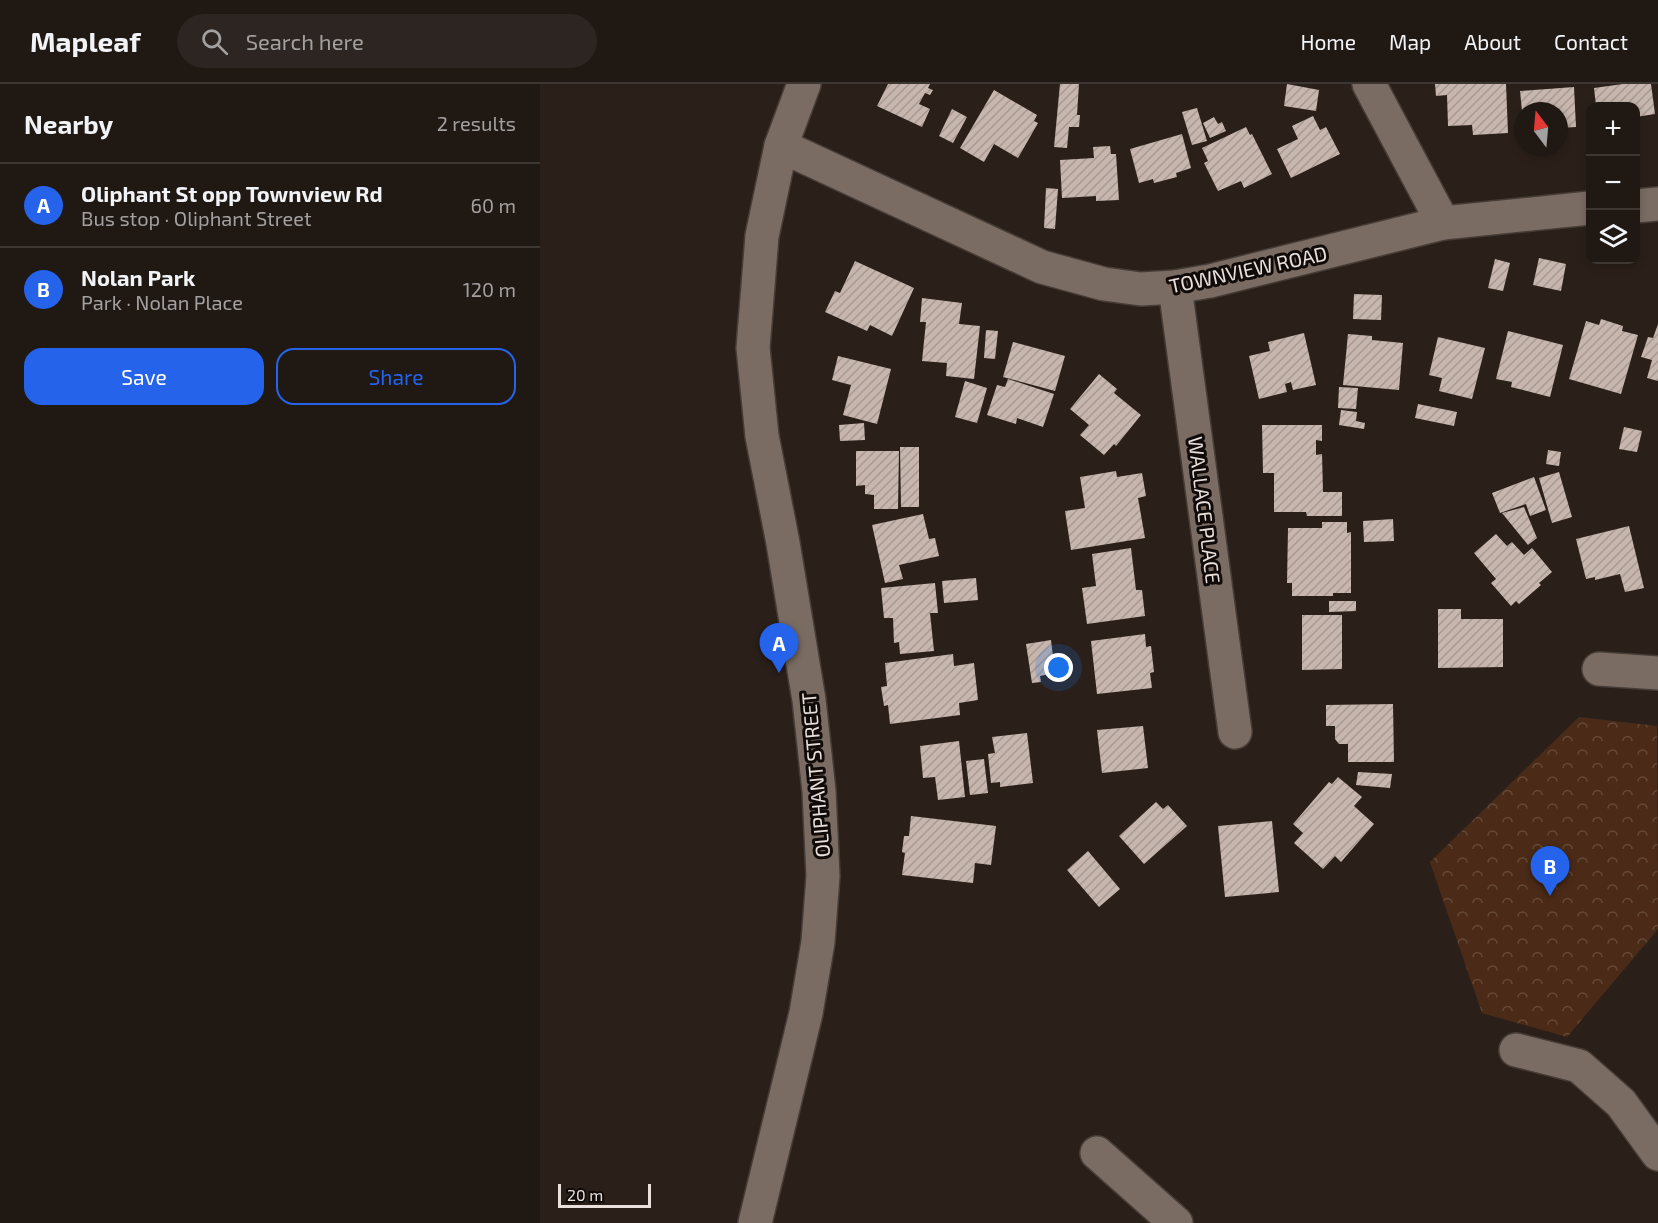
<!DOCTYPE html>
<html lang="en">
<head>
<meta charset="utf-8">
<style>
	:root { --surface:#201813; --page:#2d2521; --text:#f1f3f6; --muted:#a2a0a0; --line:#3d3733; --accent:#2563eb }
	body { margin:0; font-family:"Exo 2",sans-serif; background:var(--page); color:var(--text) }
	.controls { position:absolute; right:18px; top:18px; display:grid; overflow:hidden; border-radius:12px; box-shadow:0 3px 9px #0003 }
	.controls button { width:54px; height:54px; display:grid; place-items:center; padding:0; border:0; border-bottom:2px solid var(--line); background:var(--surface); color:var(--text); font:30px sans-serif }
	.compass { position:absolute; left:974px; top:18px; width:54px; height:54px; border-radius:50%; background:var(--surface); box-shadow:0 3px 9px #0003; rotate:344deg }
	.scale { position:absolute; left:18px; bottom:15px; width:93px; box-sizing:border-box; padding-left:6px; border:3px solid #e9e0dc; border-top:0; font-size:16px; line-height:21px; white-space:nowrap; color:#e9e0dc; -webkit-text-stroke:4px #100b08; paint-order:stroke }
	.you { position:absolute; left:519px; top:584px; width:21px; height:21px; margin:-15px; border:4px solid #fff; border-radius:50%; background:#1a73e8; box-shadow:0 0 0 9px #1a73e833 }
	.badge { display:grid; place-items:center; width:39px; height:39px; border-radius:50%; background:var(--accent); color:#fff; font-size:20px; font-weight:700 }
	.pin { position:absolute; translate:-50% -50px; filter:drop-shadow(0 2px 3px #0008) }
	.pin::after { content:''; position:absolute; top:32px; width:21px; height:18px; background:inherit; clip-path:polygon(0 0,100% 0,50% 100%) }
	.list { margin:0; padding:0; list-style:none }
	h2 { display:flex; justify-content:space-between; align-items:center; height:78px; margin:0; padding:0 24px; font-size:26px }
	h2 small { font-size:20px; font-weight:400; color:var(--muted) }
	.list li { display:grid; grid-template-columns:39px 1fr auto; gap:18px; align-items:center; box-sizing:border-box; height:84px; padding:0 24px; border-top:2px solid var(--line) }
	.list b { display:block; font-size:22px; white-space:nowrap }
	.list p { margin:0; font-size:20px; white-space:nowrap; color:var(--muted) }
	.list em { font-size:20px; font-style:normal; color:var(--muted) }
	.actions { display:flex; gap:12px; padding:18px 24px }
	.actions a { flex:1; padding:14px 0; border:2px solid var(--accent); border-radius:18px; text-align:center; font-size:21px; color:var(--accent) }
	.actions .main { background:var(--accent); color:#fff }
	.icon { flex:none; width:33px; height:33px; fill:none; stroke:currentColor; stroke-width:2; stroke-linecap:round; stroke-linejoin:round }
	.map { position:relative; flex:none; width:1118px; height:1139px; overflow:hidden }
	header { display:flex; align-items:center; gap:36px; box-sizing:border-box; height:84px; padding:0 30px; background:var(--surface); border-bottom:2px solid var(--line) }
	header strong { font-size:28px }
	nav { display:flex; gap:33px; margin-inline-start:auto; font-size:21px }
	.search { width:420px; height:54px; background:var(--page); display:flex; align-items:center; gap:15px; box-sizing:border-box; padding:0 21px; border-radius:33px; color:var(--muted); font-size:22px }
	main { display:flex }
	aside { flex:1; background:var(--surface) }
	.map>svg:first-child { display:block }
</style>
</head>
<body>
<header>
<strong>Mapleaf</strong>
<div class="search"><svg class="icon" aria-label="search" viewBox="0 0 24 24"><circle cx="10" cy="10" r="6"/><path d="M15 15l6 6"/></svg>Search here</div>
<nav><a>Home</a><a>Map</a><a>About</a><a>Contact</a></nav>
</header>
<main>
<aside>
<h2>Nearby<small>2 results</small></h2>
<ul class="list">
<li><span class="badge">A</span><div><b>Oliphant St opp Townview Rd</b><p>Bus stop · Oliphant Street</p></div><em>60 m</em></li>
<li><span class="badge">B</span><div><b>Nolan Park</b><p>Park · Nolan Place</p></div><em>120 m</em></li>
</ul>
<div class="actions"><a class="main">Save</a><a>Share</a></div>
</aside>
<div class="map">
<svg width="1118" height="1139" viewBox="0 0 1118 1139">
	<defs>
		<pattern id="park-crowns" width="20" height="18" patternUnits="userSpaceOnUse" patternTransform="scale(1.5)"><rect width="20" height="18" fill="#4b2b17"/><path d="M2 6a3 3 0 1 1 6 0M12 15a3 3 0 1 1 6 0" fill="none" stroke="#654938"/></pattern>
		<pattern id="building-hatch" width="6" height="6" patternUnits="userSpaceOnUse" patternTransform="scale(1.5)"><rect width="6" height="6" fill="#c6b6ad"/><path d="M-1 1l2-2M0 6l6-6M5 7l2-2" fill="none" stroke="#a69992"/></pattern>
	</defs>
	<rect width="100%" height="100%" fill="#2b2019"/>
	<polygon fill="url(#park-crowns)" points="1039,633 1117,642 1118,845 1027,953 942,929 890,778"/>
	<g fill="url(#building-hatch)">
		<polygon points="348,0 390,0 388,4 393,6 390,11 385,9 379,20 390,25 382,43 337,22"/>
		<polygon points="520,0 539,0 537,31 540,31 539,43 529,43 527,64 514,63"/>
		<polygon points="747,0 779,6 776,27 744,22"/>
		<polygon points="895,0 966,0 968,49 933,51 932,41 908,42 907,11 896,12"/>
		<polygon points="1083,0 1111,0 1115,30 1096,33 1096,22 1056,22 1054,4"/>
		<polygon points="1034,3 1036,43 1019,44 1019,27 982,27 980,7"/>
		<polygon points="454,6 497,31 494,37 498,39 478,74 454,60 444,78 420,64"/>
		<polygon points="657,24 667,57 652,61 642,28"/>
		<polygon points="412,25 427,33 413,59 399,52"/>
		<polygon points="773,32 780,46 786,43 800,70 751,94 737,65 758,55 752,42"/>
		<polygon points="674,33 678,40 682,38 686,47 670,54 663,39"/>
		<polygon points="706,43 710,51 712,50 732,90 704,104 701,97 678,107 664,79 668,77 662,64"/>
		<polygon points="642,50 651,84 636,89 637,93 614,99 613,95 599,99 590,65"/>
		<polygon points="570,62 571,70 576,70 579,116 556,117 556,112 522,114 520,76 554,74 553,63"/>
		<polygon points="506,104 518,105 515,145 504,144"/>
		<polygon points="999,174 1026,180 1021,207 993,201"/>
		<polygon points="955,175 970,179 963,207 948,204"/>
		<polygon points="315,177 374,204 352,252 330,241 327,247 285,228 295,207 300,209"/>
		<polygon points="814,210 842,211 841,236 813,235"/>
		<polygon points="382,214 422,219 419,240 440,242 434,295 406,292 407,279 382,277 386,238 380,238"/>
		<polygon points="1061,235 1083,242 1082,247 1098,251 1081,310 1029,295 1046,237 1059,241"/>
		<polygon points="1118,240 1118,297 1107,294 1112,276 1101,273 1108,253 1113,254"/>
		<polygon points="446,246 458,247 455,275 444,274"/>
		<polygon points="968,247 1023,261 1010,313 971,303 972,298 956,295"/>
		<polygon points="764,249 776,301 753,306 751,298 745,300 747,308 719,315 709,272 730,267 728,258"/>
		<polygon points="808,250 832,252 832,256 863,259 859,306 803,301"/>
		<polygon points="898,253 945,264 932,315 899,307 902,294 889,291"/>
		<polygon points="473,258 525,272 515,307 463,293"/>
		<polygon points="298,272 351,285 337,340 303,331 311,301 292,296"/>
		<polygon points="559,290 577,305 574,309 601,331 576,362 574,360 564,371 540,351 549,341 530,325"/>
		<polygon points="468,295 514,310 503,343 477,334 476,340 447,331 457,301 465,303"/>
		<polygon points="425,297 447,304 437,339 415,333"/>
		<polygon points="799,303 818,304 816,325 798,324"/>
		<polygon points="878,320 917,328 914,342 875,334"/>
		<polygon points="801,326 817,328 816,337 825,339 824,345 799,341"/>
		<polygon points="324,339 325,356 300,357 299,341"/>
		<polygon points="722,341 782,341 782,357 776,356 776,371 782,370 783,408 802,408 802,432 767,432 766,428 734,428 734,389 723,389"/>
		<polygon points="1084,343 1102,347 1097,368 1079,365"/>
		<polygon points="360,363 379,363 379,423 361,423"/>
		<polygon points="1008,366 1021,368 1019,382 1006,380"/>
		<polygon points="316,367 359,367 358,425 334,425 334,411 325,410 325,401 316,402"/>
		<polygon points="576,387 577,393 602,389 606,412 598,414 605,454 531,466 525,427 545,424 540,393"/>
		<polygon points="1019,388 1032,433 1012,439 999,394"/>
		<polygon points="994,393 1006,426 990,432 986,420 960,429 952,409"/>
		<polygon points="984,423 997,454 988,461 962,429"/>
		<polygon points="383,430 389,455 395,454 399,472 359,481 363,495 345,499 332,441"/>
		<polygon points="853,435 854,457 824,458 823,437"/>
		<polygon points="782,438 807,438 807,449 811,448 811,509 793,509 793,512 752,512 752,499 747,499 748,444 782,444"/>
		<polygon points="1089,442 1104,504 1085,508 1080,490 1055,496 1055,493 1046,495 1036,455"/>
		<polygon points="956,450 967,462 972,458 984,471 992,464 1012,488 999,499 1001,501 979,520 976,517 971,522 951,499 956,495 934,469"/>
		<polygon points="591,464 596,506 602,506 605,532 547,540 542,504 556,502 552,470"/>
		<polygon points="436,494 438,516 404,519 402,497"/>
		<polygon points="395,499 398,529 390,529 394,567 360,570 359,558 354,559 353,534 344,534 341,504"/>
		<polygon points="789,517 816,517 816,527 789,528"/>
		<polygon points="898,525 921,525 921,535 963,535 963,583 898,584"/>
		<polygon points="762,531 802,531 802,585 762,586"/>
		<polygon points="605,550 606,563 611,562 614,588 610,589 612,604 557,610 551,557"/>
		<polygon points="511,556 515,589 500,592 501,598 492,599 486,560"/>
		<polygon points="413,570 414,582 434,579 438,616 419,619 420,631 350,640 348,621 344,622 341,603 347,602 345,579"/>
		<polygon points="853,620 854,678 808,678 808,660 799,660 795,655 795,642 786,642 786,621"/>
		<polygon points="603,642 608,684 562,689 557,646"/>
		<polygon points="487,649 493,699 460,703 460,698 451,699 448,670 455,669 452,653"/>
		<polygon points="419,657 425,713 398,716 395,693 383,694 380,662"/>
		<polygon points="444,675 448,709 430,711 426,677"/>
		<polygon points="818,688 852,690 850,704 816,701"/>
		<polygon points="798,693 822,713 814,722 834,740 801,778 795,772 783,785 754,759 763,749 753,740 789,698 792,700"/>
		<polygon points="616,718 623,725 628,721 647,742 604,780 579,752"/>
		<polygon points="371,732 456,742 451,781 435,779 433,799 362,791 365,769 362,768 364,752 369,752"/>
		<polygon points="732,737 739,808 685,813 678,742"/>
		<polygon points="548,767 580,805 559,823 527,786"/>
	</g>
	<g fill="none" stroke-linecap="round" stroke-linejoin="round">
		<defs>
			<g id="minor">
				<polyline points="829,0 903,139"/>
				<polyline points="635,203 695,648"/>
				<polyline points="1059,585 1118,589"/>
				<polyline points="976,966 1039,982 1081,1019 1118,1070"/>
				<polyline points="557,1069 636,1139"/>
			</g>
			<g id="tertiary">
				<polyline points="241,62 502,183 564,200 601,205 635,203 670,197 903,139 1050,124"/>
				<polyline points="1096,122 1118,120"/>
				<polyline points="215,1139 266,929 278,858 283,792 279,707 269,616 243,459 222,352 213,264 222,152 241,62 264,0"/>
			</g>
		</defs>
		<use href="#minor" stroke="#473d38" stroke-width="36"/>
		<use href="#tertiary" stroke="#473d38" stroke-width="36"/>
		<use href="#minor" stroke="#7a6c63" stroke-width="33"/>
		<use href="#tertiary" stroke="#7a6c63" stroke-width="33"/>
	</g>
	<g text-anchor="middle" dominant-baseline="central" stroke-width="6" stroke-linejoin="round" paint-order="stroke">
		<g font-size="20" fill="#e9e0dc" stroke="#100b08">
			<text transform="translate(708 185) rotate(-12)">TOWNVIEW ROAD</text>
			<text transform="translate(665 426) rotate(83)">WALLACE PLACE</text>
			<text transform="translate(275 691) rotate(-95)">OLIPHANT STREET</text>
		</g>
	</g>
</svg>
<div class="controls">
<button>+</button>
<button>−</button>
<button><svg class="icon" aria-label="layers" viewBox="0 0 24 24"><path d="M12 4l9 5-9 5-9-5zM3 14l9 5 9-5"/></svg></button>
</div>
<svg class="compass" viewBox="-18 -18 36 36"><path d="M0-13l5 13h-10z" fill="#e53935"/><path d="M0 13l5-13h-10z" fill="#a2a0a0"/></svg>
<div class="scale">20 m</div>
<div class="you"></div>
<div class="pin badge" style="left:239px;top:589px">A</div>
<div class="pin badge" style="left:1010px;top:812px">B</div>
</div>
</main>
</body>
</html>
